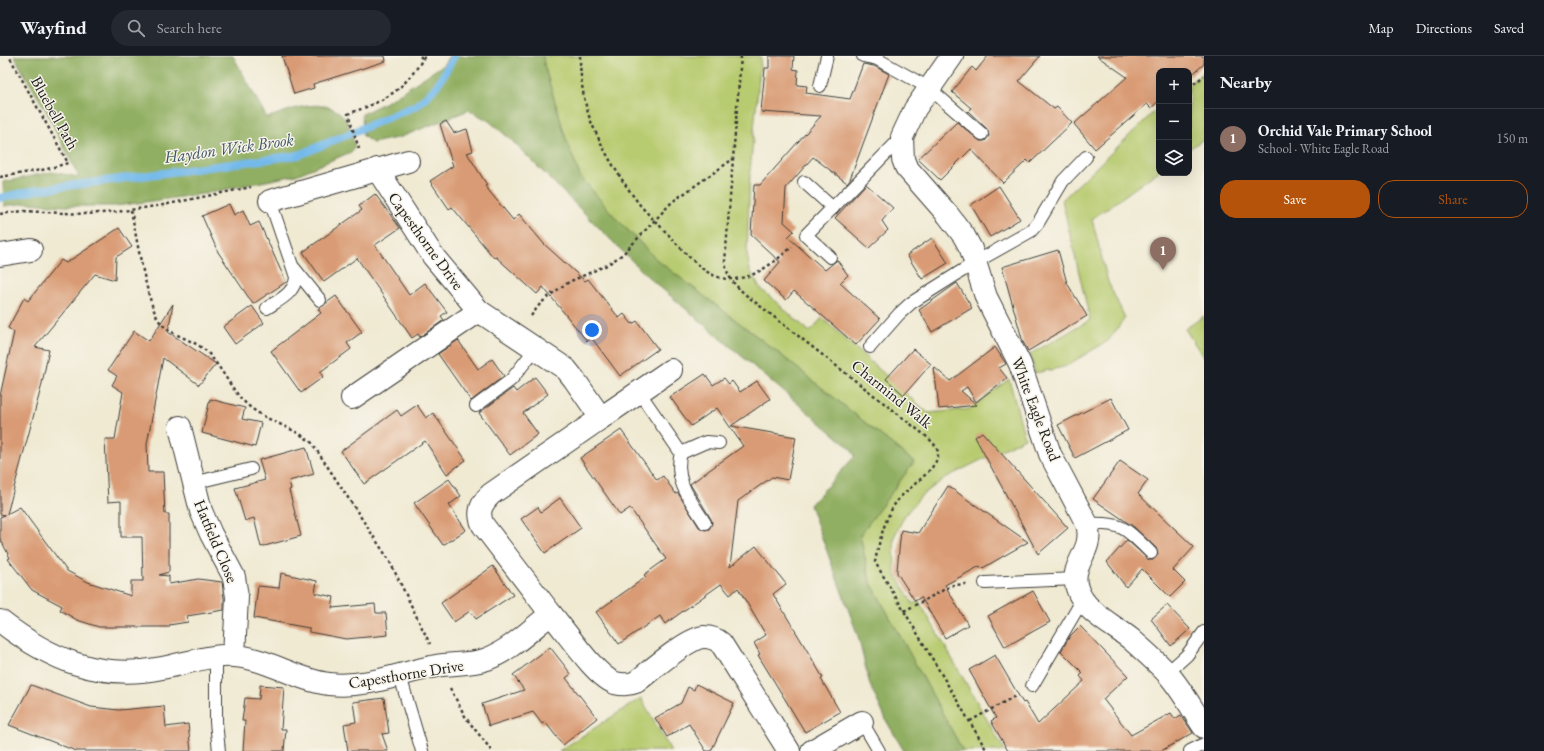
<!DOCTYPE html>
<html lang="en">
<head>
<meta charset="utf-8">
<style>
	:root { --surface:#171b24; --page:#242831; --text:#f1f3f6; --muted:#9ea1a6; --line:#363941; --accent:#b45309 }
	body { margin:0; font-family:"EB Garamond",serif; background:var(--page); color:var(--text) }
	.controls { position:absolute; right:12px; top:12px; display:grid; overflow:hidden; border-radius:8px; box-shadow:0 4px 16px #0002 }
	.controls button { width:36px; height:36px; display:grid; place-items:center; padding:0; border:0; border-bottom:1px solid var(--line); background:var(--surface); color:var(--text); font:20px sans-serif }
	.you { position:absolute; left:592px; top:274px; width:14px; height:14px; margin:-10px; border:3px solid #fff; border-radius:50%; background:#1a73e8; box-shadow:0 0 0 6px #1a73e833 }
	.badge { display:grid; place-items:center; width:26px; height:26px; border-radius:50%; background:var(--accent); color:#fff; font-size:13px; font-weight:700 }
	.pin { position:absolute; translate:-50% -33px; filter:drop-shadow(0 1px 2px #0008) }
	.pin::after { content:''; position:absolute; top:21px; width:14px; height:12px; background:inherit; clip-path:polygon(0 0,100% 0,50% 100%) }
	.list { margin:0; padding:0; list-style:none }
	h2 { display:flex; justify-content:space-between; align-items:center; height:52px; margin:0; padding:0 16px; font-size:17px }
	h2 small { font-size:13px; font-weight:400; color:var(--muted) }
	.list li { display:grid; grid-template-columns:26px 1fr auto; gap:12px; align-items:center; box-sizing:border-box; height:60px; padding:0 16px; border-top:1px solid var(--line) }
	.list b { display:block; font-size:15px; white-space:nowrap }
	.list p { margin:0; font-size:13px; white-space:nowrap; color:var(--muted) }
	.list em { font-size:13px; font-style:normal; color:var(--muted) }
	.actions { display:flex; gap:8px; padding:12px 16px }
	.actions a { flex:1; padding:9px 0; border:1px solid var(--accent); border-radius:16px; text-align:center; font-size:14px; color:var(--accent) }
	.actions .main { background:var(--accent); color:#fff }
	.icon { flex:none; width:22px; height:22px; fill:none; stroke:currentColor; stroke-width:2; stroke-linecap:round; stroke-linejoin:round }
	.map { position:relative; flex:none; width:1204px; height:695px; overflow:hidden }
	header { display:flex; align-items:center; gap:24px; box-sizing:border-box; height:56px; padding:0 20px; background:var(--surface); border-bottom:1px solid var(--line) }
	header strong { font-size:19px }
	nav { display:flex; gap:22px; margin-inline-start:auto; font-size:14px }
	.search { width:280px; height:36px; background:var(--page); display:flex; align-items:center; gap:10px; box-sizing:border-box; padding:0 14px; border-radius:22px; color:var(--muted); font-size:15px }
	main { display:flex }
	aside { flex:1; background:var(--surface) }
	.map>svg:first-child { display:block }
</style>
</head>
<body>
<header>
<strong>Wayfind</strong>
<div class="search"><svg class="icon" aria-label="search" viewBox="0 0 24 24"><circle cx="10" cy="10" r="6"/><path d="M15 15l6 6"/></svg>Search here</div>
<nav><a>Map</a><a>Directions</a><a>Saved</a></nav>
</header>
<main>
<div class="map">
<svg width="1204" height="695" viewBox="0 0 1204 695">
	<rect width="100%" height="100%" fill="#f7f3e8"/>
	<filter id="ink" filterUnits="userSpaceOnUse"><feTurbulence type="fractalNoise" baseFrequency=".025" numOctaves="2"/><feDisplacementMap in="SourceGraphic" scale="8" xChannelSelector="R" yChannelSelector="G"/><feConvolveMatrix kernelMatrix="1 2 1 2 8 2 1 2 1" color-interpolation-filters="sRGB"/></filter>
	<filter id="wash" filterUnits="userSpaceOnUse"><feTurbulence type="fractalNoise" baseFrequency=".012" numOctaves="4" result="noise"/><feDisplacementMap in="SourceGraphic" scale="16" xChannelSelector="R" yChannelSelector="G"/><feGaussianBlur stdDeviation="0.9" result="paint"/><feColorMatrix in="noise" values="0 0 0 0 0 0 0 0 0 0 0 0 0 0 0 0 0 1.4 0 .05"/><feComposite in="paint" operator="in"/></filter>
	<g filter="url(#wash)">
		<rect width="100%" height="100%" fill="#f0ead3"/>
		<g fill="#b7cb6f" stroke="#6a7446">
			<polygon points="543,0 761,0 750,116 747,198 750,214 759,231 810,276 822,262 928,357 970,353 1009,323 1025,382 947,421 922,439 905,459 894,481 895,517 913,548 919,545 1005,695 963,695 870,525 860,479 914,406 776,295 657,204 614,160 580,120 566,83 544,9"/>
			<polygon points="1204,16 1204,83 1189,93 1189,28"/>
			<polygon points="1159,51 1159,115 1092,163 1108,226 1125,262 1108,285 1064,311 1035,317 1030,298 1090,264 1062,144"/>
			<polygon points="1204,260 1204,302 1185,273"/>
			<polygon points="641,642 671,695 559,695"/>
		</g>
		<g fill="#91af62" stroke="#56663f">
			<path d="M14 0H233L267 62C290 54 325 38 345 62 350 69 352 83 355 91L351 96 296 119 202 138 116 150H65L29 147 4 150 3 126 52 116 79 121 47 57Z"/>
			<polygon points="449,0 543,0 544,9 566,83 580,120 614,160 657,204 776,295 914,406 860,479 870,525 963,695 904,695 887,666 870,629 858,580 810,449 855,400 849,391 647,220 509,82 489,65 469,54 401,81 373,87 363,80 362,58 388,45 443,9"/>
		</g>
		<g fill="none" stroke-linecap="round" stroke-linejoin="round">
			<path stroke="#73baeb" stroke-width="8" d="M0 142 37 134 299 99 415 50C438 33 440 24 454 0"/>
		</g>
		<g id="blocks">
			<g fill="#d99b74">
				<polygon points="282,0 385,0 386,5 313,28 314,32 294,38"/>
				<polygon points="769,0 794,0 793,13 798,14 797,29 807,30 806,37 850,43 863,8 874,10 889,18 850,123 847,127 813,101 786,132 784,166 794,175 788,181 825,214 837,204 848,219 840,227 880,263 856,289 794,235 786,244 764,225 780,206 751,179 754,129 760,129 821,60 761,56 765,12 769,12"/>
				<polygon points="988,0 1040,0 1019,25 1054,53 1057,51 1072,67 1030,107 1027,104 1003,127 971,93 940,124 918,103 957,66 980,85 985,85 989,80 987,73 968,55 971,52 952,36 972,11 976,15"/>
				<polygon points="1097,0 1204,0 1204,8 1189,21 1189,15 1159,15 1159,45 1151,52 1147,48 1095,93 1074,68 1127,21"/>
				<polygon points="446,65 454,77 467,73 473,95 467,97 487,129 485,130 513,164 519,158 544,188 585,225 588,223 619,262 624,258 632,268 637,265 658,293 620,320 591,281 587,285 543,231 537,238 496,201 494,202 452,151 449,153 430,125 453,110 440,68"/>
				<polygon points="866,128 893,152 882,165 888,174 869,192 835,162"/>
				<polygon points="999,130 1020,163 990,181 971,149"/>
				<polygon points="375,138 400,172 375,189 409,239 425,227 447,256 441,260 444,264 420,281 418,278 412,282 357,202 324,226 303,196 362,154 359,150"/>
				<polygon points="229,148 234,159 243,154 250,170 259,166 286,226 253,248 218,196 202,160"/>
				<polygon points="119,172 132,191 116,201 115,224 95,218 35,291 49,294 41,332 7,458 20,451 67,515 88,526 131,540 131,525 143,525 142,481 121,481 121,445 108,446 105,383 115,383 123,336 112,329 117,320 108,314 134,275 149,285 173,248 168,276 216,308 199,329 163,302 147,388 148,416 163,416 165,458 169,458 169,516 159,519 169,520 169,528 198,523 222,526 224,542 224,554 187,560 188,566 169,569 169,571 99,571 77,564 60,554 62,550 32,534 8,503 10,502 0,482 0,461 5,459 0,458 0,340 14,276 8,272 24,242 28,245 61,204 66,207"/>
				<polygon points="932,182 948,207 922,223 907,199"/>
				<polygon points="1058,194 1067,227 1087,260 1028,295 1023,286 1002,211"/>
				<polygon points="957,227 972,252 932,276 919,254"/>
				<polygon points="336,240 362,276 347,287 351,293 320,316 323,321 301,337 271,295 321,257 318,253"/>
				<polygon points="252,250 264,267 235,288 223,271"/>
				<polygon points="458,284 478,313 492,303 504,320 471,345 438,298"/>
				<polygon points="995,291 1006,308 999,312 1007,322 976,346 967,331 961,335 977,349 939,353 934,311 950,325"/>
				<polygon points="913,293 931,308 904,339 886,323"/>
				<polygon points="705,318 713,329 724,322 729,328 732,325 740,336 757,325 770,343 731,370 796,381 788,424 772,421 738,445 730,511 756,490 786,528 773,538 811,601 823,622 821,623 840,656 805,676 758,599 760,598 754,587 766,579 738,532 730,539 721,528 665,568 660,560 619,588 596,556 646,521 644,519 666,503 630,452 620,459 580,402 621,374 657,424 663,420 676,438 678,437 699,471 705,474 709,473 712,467 711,463 690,428 743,390 717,352 691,370 670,341"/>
				<polygon points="535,321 548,338 523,357 538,378 510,399 479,357 513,332 516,336"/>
				<polygon points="1111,342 1128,374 1075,402 1058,369"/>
				<polygon points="210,343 245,352 242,363 261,367 255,391 202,377"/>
				<polygon points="417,349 426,362 433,357 466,404 447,418 425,385 364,428 341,395 397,354 401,360"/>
				<polygon points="982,376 1068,472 1038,498 975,381"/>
				<polygon points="306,391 314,418 289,425 291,433 289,434 301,480 261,491 254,462 245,465 235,432 265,424 259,404"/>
				<polygon points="1120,405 1148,424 1138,438 1194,491 1173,514 1185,526 1170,541 1142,513 1126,531 1107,506 1127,484 1149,504 1153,504 1158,498 1156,492 1134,471 1093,443"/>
				<polygon points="449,423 461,440 449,449 466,474 443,489 414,447"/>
				<polygon points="948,430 1028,486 981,513 980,510 945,529 968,569 945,582 921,541 915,545 897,517 897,514 901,474 918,477"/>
				<polygon points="560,442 581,472 545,497 521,463 538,451 541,456"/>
				<polygon points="493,510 513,539 476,563 470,555 454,566 441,547"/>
				<polygon points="281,517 317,525 315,537 334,541 332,552 375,548 376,557 386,557 388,579 346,583 309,576 309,572 254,562 258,530 279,532"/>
				<polygon points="1033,535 1050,566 1005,591 988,560"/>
				<polygon points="1167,549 1190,573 1171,590 1151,563"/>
				<polygon points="1080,570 1128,620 1103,643 1131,679 1171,657 1175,663 1181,659 1193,677 1161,695 1008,695 991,665 996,662 969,614 995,599 1023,647 1025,646 1038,668 1084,625 1080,620 1083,617 1061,595 1070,580"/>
				<polygon points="550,591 571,618 566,622 597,662 563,689 545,666 542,668 533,656 489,670 482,648 524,634 513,619"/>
				<polygon points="696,628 734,647 711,695 706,695 689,668 667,681 655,662 681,647 688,631 694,634"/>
				<polygon points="31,629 91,651 119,654 164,650 166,671 188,668 191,695 76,695 9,669"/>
				<polygon points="260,629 284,631 281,673 286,673 284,695 243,695 245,665 242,665 245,642 259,643"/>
				<polygon points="384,642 389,677 382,678 388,695 348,695 344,668 356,666 353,646"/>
			</g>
		</g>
	</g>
	<g filter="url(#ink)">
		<use href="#blocks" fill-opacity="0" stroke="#3c3b37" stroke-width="1"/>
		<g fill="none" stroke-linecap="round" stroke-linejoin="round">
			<defs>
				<g id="lane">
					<polyline points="863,0 877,3 929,32 982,78"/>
					<polyline points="820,30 827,0"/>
					<polyline points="804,126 833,152"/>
					<polyline points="830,201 806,179 902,81"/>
					<polyline points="294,212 320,244"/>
					<path d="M267 252C279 244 295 237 296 221L270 145"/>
					<polyline points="870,291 899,258 911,247 976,206 1031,175 1038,167 1063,125 1086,101"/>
					<path d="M639 336 681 397C673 424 691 445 705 467"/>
					<polyline points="476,350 511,324 536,292"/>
					<polyline points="681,397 706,386 719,387"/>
					<polyline points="193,427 251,413"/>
					<path d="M1087 468C1124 466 1126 473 1151 497"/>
					<polyline points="985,527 1076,523"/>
					<polyline points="216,601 216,666 219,695"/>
					<polyline points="1167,617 1187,599 1204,576"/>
					<polyline points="400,620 422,695"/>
					<polyline points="1032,630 1083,543"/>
					<polyline points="862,666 879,695"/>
					<polyline points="1190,695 1204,688"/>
				</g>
				<g id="street">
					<path d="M952 0 915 53 902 81 903 103 906 111 948 159 964 180 971 193 986 241 1020 308 1050 398 1087 468C1095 496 1069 507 1077 532 1084 556 1114 569 1132 584 1144 595 1157 606 1168 618 1182 634 1192 653 1204 671"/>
					<path d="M377 113 433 200 479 255 566 313 574 323 601 362 491 438C481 448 477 456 483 469L551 558"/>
					<polyline points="270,145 408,105"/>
					<polyline points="0,199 31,194"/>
					<polyline points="352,342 479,255"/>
					<polyline points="601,362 671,314"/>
					<polyline points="180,371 201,455 211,478 234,521 237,541 234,599"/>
					<path d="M0 565C49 603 99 625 162 612 184 608 212 598 234 600 267 602 296 624 329 628 367 632 400 617 436 610 453 607 471 609 487 603 511 594 531 573 551 558 566 575 595 620 615 627 623 629 629 629 636 626 649 616 689 581 704 581 710 581 716 583 721 587L789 695"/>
					<polyline points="812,695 862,666"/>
				</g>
			</defs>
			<use href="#lane" stroke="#3c3b37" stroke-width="14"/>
			<use href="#street" stroke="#3c3b37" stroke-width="24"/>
			<g stroke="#3c3b37" stroke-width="2.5" stroke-dasharray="3 3" stroke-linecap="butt">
				<polyline points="420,0 423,3"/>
				<path d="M580 0C580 20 583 43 590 63 602 93 620 123 640 149 650 161 663 172 673 184 689 200 705 222 729 223 754 224 774 206 792 191"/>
				<path d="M741 0 725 206C727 222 735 229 746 239L922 377C928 382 939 390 938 399 937 414 906 433 897 445 885 461 879 486 875 506L987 695"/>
				<polyline points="1189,31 1204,20"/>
				<path d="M359 93 348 58C388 43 401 37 425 0"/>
				<polyline points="0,121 47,113 68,107 9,0"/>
				<path d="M131 154C136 178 147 249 160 266 171 280 193 283 206 295 224 313 233 340 254 354 272 367 295 372 312 387L389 504 430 588"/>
				<polyline points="0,158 23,155 84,158 116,156 163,149 251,131"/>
				<polyline points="531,260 540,248 553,237 569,226 607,209 623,198 672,146 733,103"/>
				<polyline points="904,555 953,529 967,528"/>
				<polyline points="450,632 466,662 492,695"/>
				<polyline points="970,665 1017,639"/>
			</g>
			<use href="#lane" stroke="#fff" stroke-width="12"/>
			<use href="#street" stroke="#fff" stroke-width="22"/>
		</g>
	</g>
	<g text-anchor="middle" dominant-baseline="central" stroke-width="3" stroke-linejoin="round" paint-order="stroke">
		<g font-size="16" fill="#1c1c1c" stroke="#f7f3e8">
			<text transform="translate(55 57) rotate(61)">Bluebell Path</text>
			<text transform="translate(426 185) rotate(54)">Capesthorne Drive</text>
			<text transform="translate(892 338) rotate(39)">Charmind Walk</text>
			<text transform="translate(1036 353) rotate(69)">White Eagle Road</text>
			<text transform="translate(216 485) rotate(67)">Hatfield Close</text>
			<text transform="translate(406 618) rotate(-9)">Capesthorne Drive</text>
		</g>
		<g font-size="17" font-style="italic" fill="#3a5364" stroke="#f7f3e8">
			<text transform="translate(229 92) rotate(-8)">Haydon Wick Brook</text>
		</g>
	</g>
</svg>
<div class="controls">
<button>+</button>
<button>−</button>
<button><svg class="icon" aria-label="layers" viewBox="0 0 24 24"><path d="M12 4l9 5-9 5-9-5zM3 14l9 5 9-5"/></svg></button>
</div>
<div class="you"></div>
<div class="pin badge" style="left:1163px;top:214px;background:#8d6e63">1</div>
</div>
<aside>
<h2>Nearby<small></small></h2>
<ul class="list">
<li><span class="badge" style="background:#8d6e63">1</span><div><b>Orchid Vale Primary School</b><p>School · White Eagle Road</p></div><em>150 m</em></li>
</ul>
<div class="actions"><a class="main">Save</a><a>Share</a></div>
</aside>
</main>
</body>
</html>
